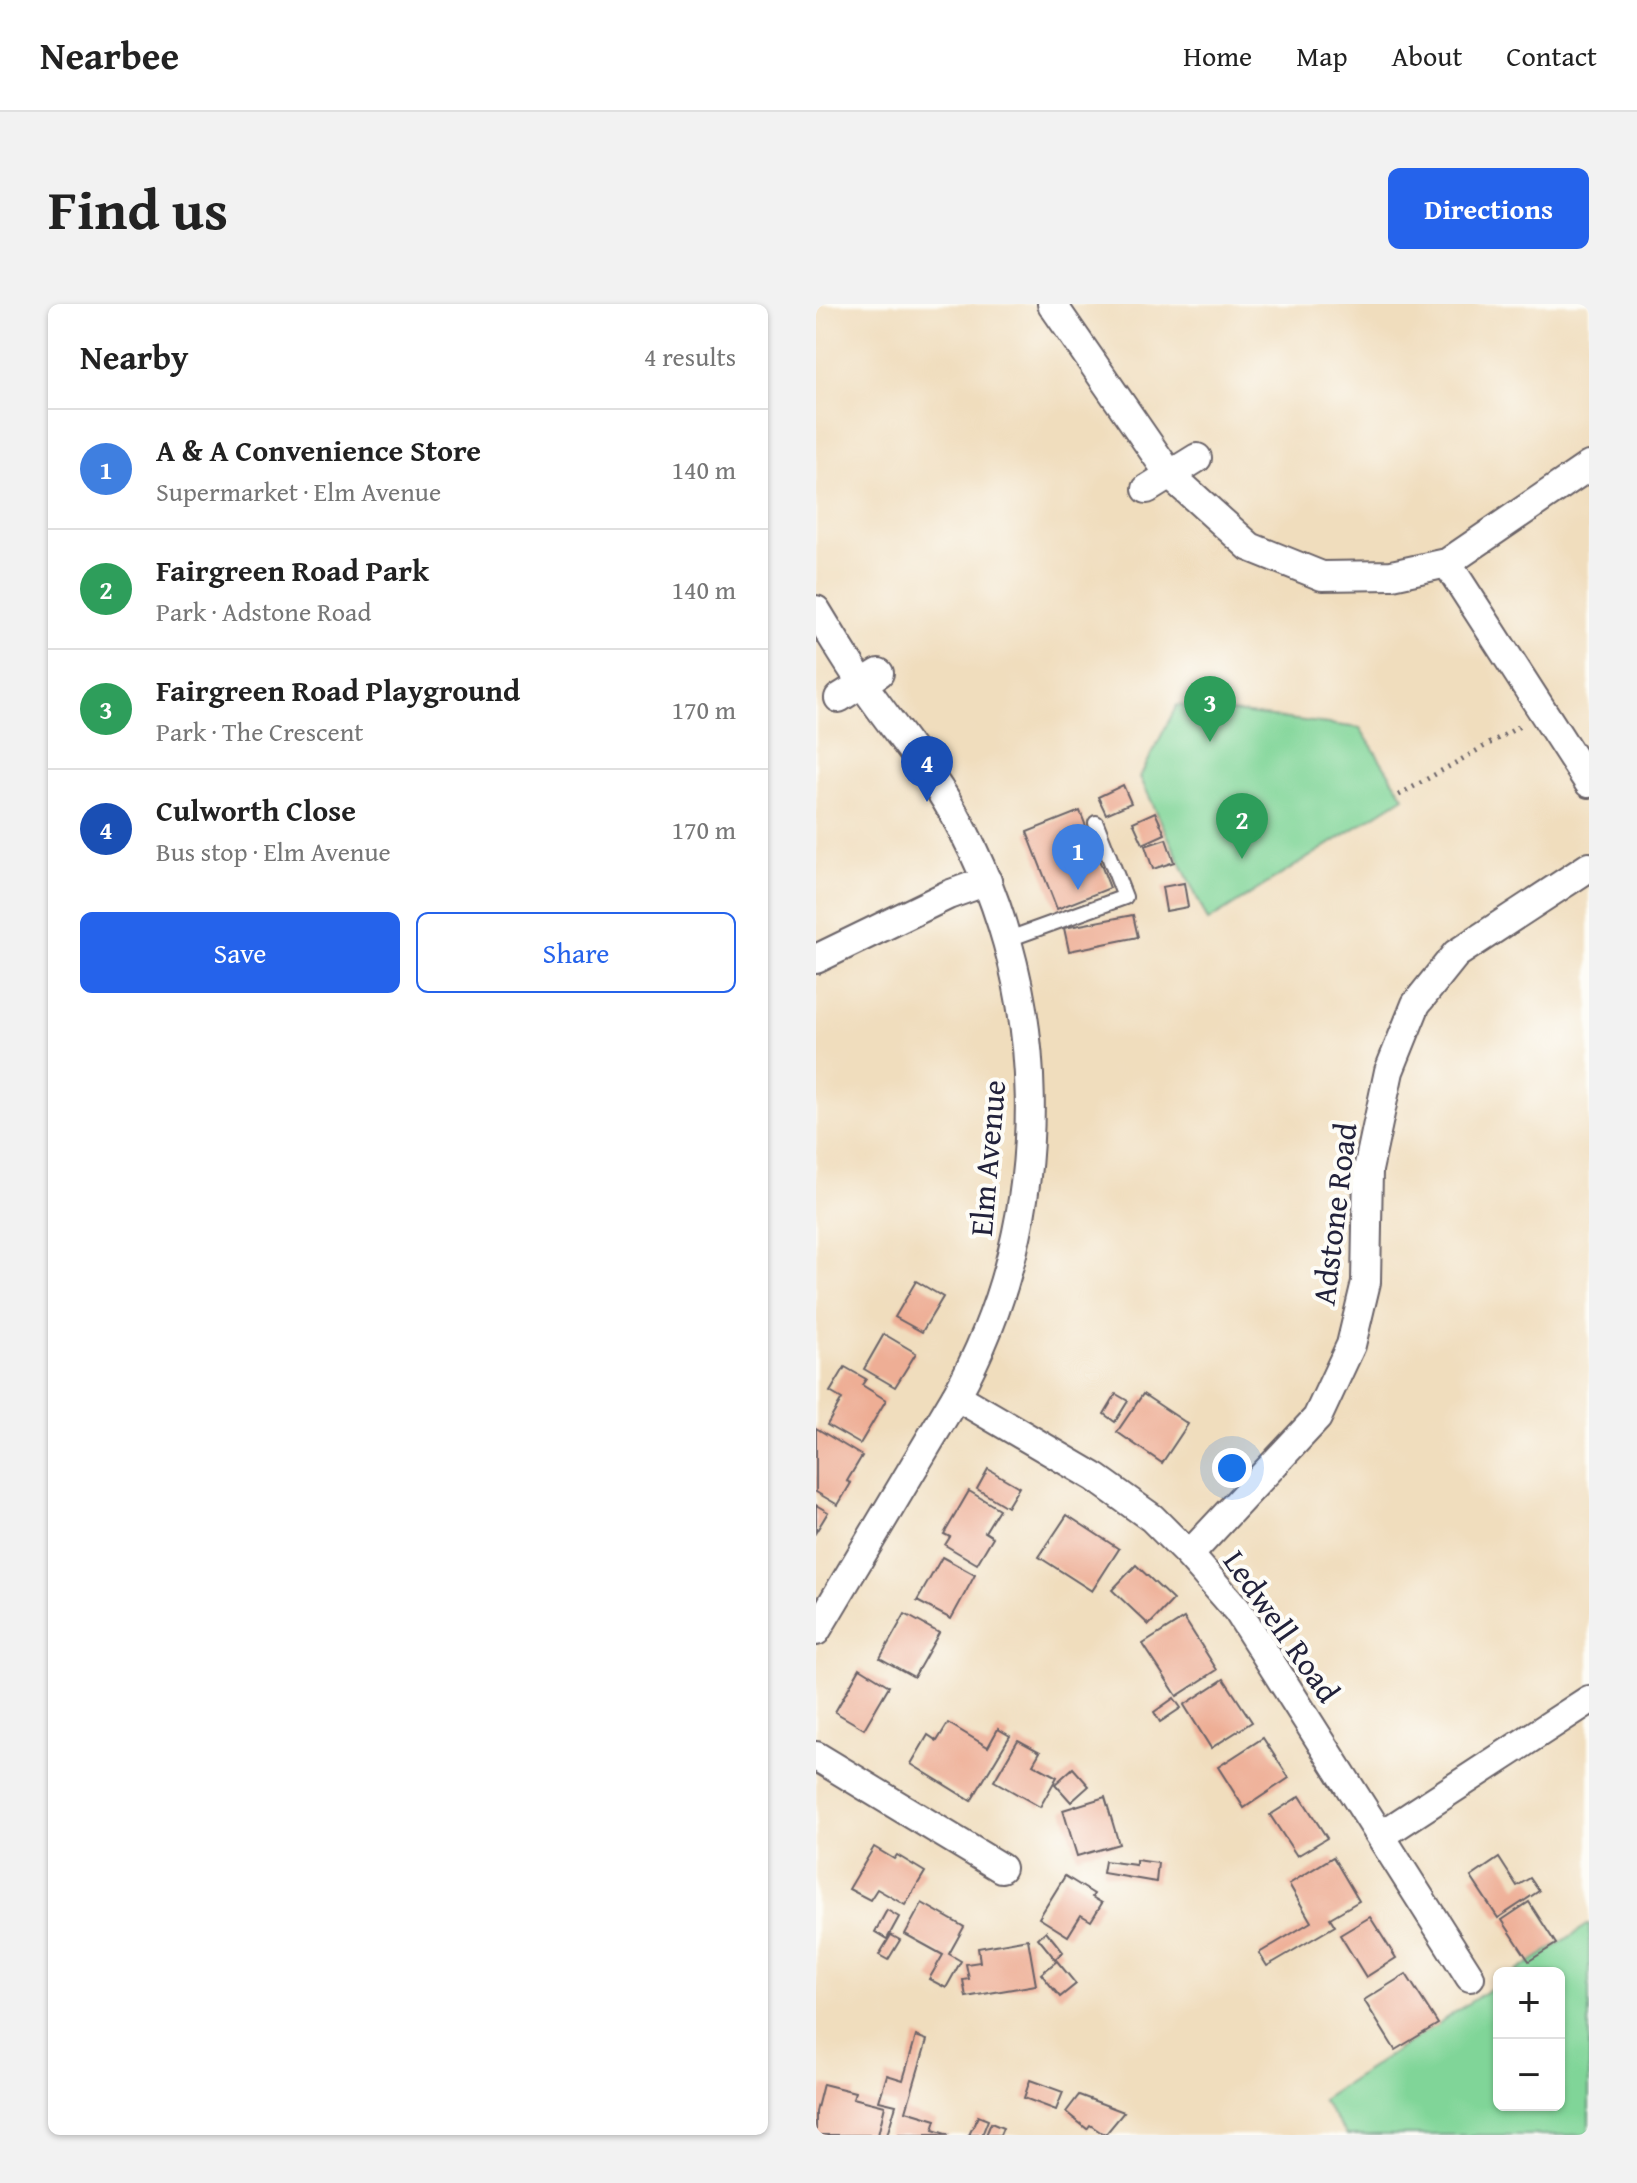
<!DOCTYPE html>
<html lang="en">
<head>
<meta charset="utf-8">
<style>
	:root { --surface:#fff; --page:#f2f2f2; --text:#222; --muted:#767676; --line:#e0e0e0; --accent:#2563eb }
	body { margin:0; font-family:"Gentium Book Plus",serif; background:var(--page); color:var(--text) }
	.controls { position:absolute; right:24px; bottom:24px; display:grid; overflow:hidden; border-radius:12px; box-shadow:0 2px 6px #0004 }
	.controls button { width:72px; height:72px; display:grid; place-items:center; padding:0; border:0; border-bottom:2px solid var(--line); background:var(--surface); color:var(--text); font:40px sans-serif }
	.you { position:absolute; left:416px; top:1164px; width:28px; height:28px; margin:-20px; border:6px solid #fff; border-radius:50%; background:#1a73e8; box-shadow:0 0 0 12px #1a73e833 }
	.badge { display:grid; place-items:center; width:52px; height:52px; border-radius:50%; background:var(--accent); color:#fff; font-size:26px; font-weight:700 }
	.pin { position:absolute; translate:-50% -66px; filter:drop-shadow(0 2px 4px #0008) }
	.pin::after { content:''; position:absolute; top:42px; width:28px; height:24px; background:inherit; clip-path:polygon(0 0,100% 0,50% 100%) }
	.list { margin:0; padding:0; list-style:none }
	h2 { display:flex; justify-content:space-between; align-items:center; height:104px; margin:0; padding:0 32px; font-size:34px }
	h2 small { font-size:26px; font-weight:400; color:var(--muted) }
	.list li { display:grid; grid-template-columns:52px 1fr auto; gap:24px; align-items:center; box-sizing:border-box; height:120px; padding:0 32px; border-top:2px solid var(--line) }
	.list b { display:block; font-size:30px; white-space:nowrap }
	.list p { margin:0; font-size:26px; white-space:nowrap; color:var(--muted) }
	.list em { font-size:26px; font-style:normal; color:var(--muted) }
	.actions { display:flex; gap:16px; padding:24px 32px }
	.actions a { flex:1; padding:18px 0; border:2px solid var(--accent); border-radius:12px; text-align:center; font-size:28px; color:var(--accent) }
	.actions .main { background:var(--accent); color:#fff }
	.map { position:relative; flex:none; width:773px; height:1831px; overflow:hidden; border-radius:12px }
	header { display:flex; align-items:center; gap:48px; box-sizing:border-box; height:112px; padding:0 40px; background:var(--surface); border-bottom:2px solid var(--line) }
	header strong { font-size:38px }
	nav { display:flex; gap:44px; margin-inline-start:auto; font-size:28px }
	.intro { display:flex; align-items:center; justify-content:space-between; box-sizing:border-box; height:192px; padding:0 48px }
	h1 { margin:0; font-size:56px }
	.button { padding:20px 36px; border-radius:12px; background:var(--accent); color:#fff; font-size:28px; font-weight:700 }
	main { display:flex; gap:48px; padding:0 48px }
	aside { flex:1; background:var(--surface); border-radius:12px; box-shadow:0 2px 6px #0004 }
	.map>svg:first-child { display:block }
</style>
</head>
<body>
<header>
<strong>Nearbee</strong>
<nav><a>Home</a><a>Map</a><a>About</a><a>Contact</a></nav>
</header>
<div class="intro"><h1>Find us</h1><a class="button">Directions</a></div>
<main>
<aside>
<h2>Nearby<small>4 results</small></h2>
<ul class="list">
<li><span class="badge" style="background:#3f7fe0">1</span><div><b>A &amp; A Convenience Store</b><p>Supermarket · Elm Avenue</p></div><em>140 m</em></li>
<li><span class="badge" style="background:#2e9e5b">2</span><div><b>Fairgreen Road Park</b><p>Park · Adstone Road</p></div><em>140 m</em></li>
<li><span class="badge" style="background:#2e9e5b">3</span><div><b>Fairgreen Road Playground</b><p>Park · The Crescent</p></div><em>170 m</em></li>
<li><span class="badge" style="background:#1a4fb4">4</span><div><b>Culworth Close</b><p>Bus stop · Elm Avenue</p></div><em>170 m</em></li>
</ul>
<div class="actions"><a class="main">Save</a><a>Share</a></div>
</aside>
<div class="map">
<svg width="773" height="1831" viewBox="0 0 773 1831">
	<rect width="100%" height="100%" fill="#fdfcf7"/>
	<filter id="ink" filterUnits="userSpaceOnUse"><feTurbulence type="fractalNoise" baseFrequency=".0125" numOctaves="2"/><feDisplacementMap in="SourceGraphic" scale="16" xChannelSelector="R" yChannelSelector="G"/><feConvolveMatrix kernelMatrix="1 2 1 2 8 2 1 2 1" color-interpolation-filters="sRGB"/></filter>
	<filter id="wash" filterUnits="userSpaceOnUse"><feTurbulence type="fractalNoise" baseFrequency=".006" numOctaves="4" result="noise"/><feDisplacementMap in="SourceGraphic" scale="32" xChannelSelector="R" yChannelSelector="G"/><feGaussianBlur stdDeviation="1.8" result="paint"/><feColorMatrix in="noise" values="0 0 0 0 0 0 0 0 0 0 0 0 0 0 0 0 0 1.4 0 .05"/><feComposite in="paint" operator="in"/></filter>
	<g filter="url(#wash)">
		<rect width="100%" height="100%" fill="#f0ddbd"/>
		<g fill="#80d598" stroke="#517c6a" stroke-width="2">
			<polygon points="361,401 544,424 588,493 392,617 324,473"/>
			<polygon points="773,1620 773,1831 531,1831 506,1796 683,1679 683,1801 743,1801 743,1669 698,1669"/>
		</g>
		<g id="blocks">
			<g fill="#eeae95">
				<polygon points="307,481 315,499 290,510 282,493"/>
				<polygon points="264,507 294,584 241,605 211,528"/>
				<polygon points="339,508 349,530 327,540 317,518"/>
				<polygon points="350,535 358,558 337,565 329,542"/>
				<polygon points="368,579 372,603 350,607 346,583"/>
				<polygon points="317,611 322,633 253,647 248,624"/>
				<polygon points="100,977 127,993 106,1028 79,1013"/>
				<polygon points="68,1030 100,1049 79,1083 48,1065"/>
				<polygon points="29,1063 50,1075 46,1081 70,1096 44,1140 11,1121 26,1095 14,1088"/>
				<polygon points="300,1090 312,1097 299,1118 288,1110"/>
				<polygon points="327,1090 372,1120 346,1159 301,1128"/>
				<polygon points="0,1124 46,1152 31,1177 35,1179 22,1201 0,1188"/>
				<polygon points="172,1165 203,1183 191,1203 161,1185"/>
				<polygon points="153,1187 183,1205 169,1228 177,1233 161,1260 129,1241 134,1233 128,1230"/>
				<polygon points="0,1201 12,1208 0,1228"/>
				<polygon points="251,1211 303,1245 276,1287 223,1253"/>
				<polygon points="126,1253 159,1271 135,1315 101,1297"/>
				<polygon points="320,1261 357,1296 333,1321 296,1286"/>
				<polygon points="89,1310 123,1329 98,1373 64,1354"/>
				<polygon points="368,1314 401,1366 361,1392 327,1340"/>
				<polygon points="44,1364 73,1382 48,1425 19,1408"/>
				<polygon points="408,1375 436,1418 395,1444 368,1401"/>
				<polygon points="358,1394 365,1404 344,1418 338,1408"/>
				<polygon points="132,1419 172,1443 182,1425 194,1432 155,1497 95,1460 112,1431 121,1437"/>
				<polygon points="447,1434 473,1474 428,1504 402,1463"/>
				<polygon points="202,1436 224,1448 217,1460 241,1473 224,1503 178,1477"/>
				<polygon points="257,1464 273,1482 255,1498 239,1480"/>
				<polygon points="484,1492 511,1534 481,1552 454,1511"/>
				<polygon points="289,1493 303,1540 261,1552 247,1506"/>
				<polygon points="58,1543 78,1555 81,1551 109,1568 89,1601 61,1585 54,1596 33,1585"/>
				<polygon points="517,1553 543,1597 514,1614 519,1622 451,1662 443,1649 495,1618 473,1580"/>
				<polygon points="683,1554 701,1582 714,1574 723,1587 682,1614 655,1573"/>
				<polygon points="320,1556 342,1559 340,1578 287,1569 289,1557 320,1561"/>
				<polygon points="249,1572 278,1590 276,1593 286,1599 275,1617 265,1611 252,1632 223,1614"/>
				<polygon points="713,1598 740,1640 713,1657 686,1616"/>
				<polygon points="106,1599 148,1623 133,1650 145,1657 130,1684 113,1675 127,1651 89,1630"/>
				<polygon points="71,1606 83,1613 71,1635 59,1628"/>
				<polygon points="554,1613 580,1654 550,1673 524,1631"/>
				<polygon points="230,1627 247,1648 239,1655 222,1634"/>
				<polygon points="75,1631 84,1636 72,1656 63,1651"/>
				<polygon points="212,1635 220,1681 150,1693 147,1676 153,1675 150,1660 164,1658 162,1644"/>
				<polygon points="241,1657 260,1680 244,1693 225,1670"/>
				<polygon points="590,1670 622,1720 579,1746 548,1696"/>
				<polygon points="100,1732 111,1736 90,1807 120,1816 117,1826 133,1831 71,1831 80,1801 63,1797 71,1771 87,1776"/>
				<polygon points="214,1776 247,1788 240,1806 208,1794"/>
				<polygon points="7,1780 39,1788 37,1794 69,1802 62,1831 0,1831 0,1808"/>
				<polygon points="263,1791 308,1808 289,1831 274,1821 271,1825 250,1808"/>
				<polygon points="162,1812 172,1816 166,1831 153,1831"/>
				<polygon points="175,1819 187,1824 184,1831 170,1831"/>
			</g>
		</g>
	</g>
	<g filter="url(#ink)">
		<use href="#blocks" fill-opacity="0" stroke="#6a6368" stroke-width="2"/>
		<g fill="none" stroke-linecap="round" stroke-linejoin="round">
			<defs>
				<polyline id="service" points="190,636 309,593 280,519"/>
				<g id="minor">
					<polyline points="236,0 354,171 434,243 506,272 576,271 631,259 773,162"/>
					<polyline points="331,185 381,154"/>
					<polyline points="631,259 773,479"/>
					<path d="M0 306C16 332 31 358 49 383 75 421 106 457 130 496 238 675 242 910 140 1092L0 1327"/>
					<polyline points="23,394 63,369"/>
					<polyline points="0,655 132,591 171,577"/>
					<polyline points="140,1092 280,1174 336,1214 373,1251 422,1307 654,1673"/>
					<polyline points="373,1251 501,1114 535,1041 550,978 552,866 573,767 600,700 640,650 773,563"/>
					<polyline points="0,1452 185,1564"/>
					<polyline points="566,1531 773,1396"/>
				</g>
			</defs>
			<use href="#service" stroke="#6a6368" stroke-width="18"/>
			<use href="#minor" stroke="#6a6368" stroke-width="32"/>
			<polyline stroke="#6a6368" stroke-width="5" stroke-dasharray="2 6" stroke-linecap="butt" points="583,491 704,422"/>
			<use href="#service" stroke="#fff" stroke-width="14"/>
			<use href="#minor" stroke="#fff" stroke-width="28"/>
		</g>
	</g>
	<g text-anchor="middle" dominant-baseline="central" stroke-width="8" stroke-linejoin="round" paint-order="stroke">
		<g font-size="32" fill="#22223b" stroke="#fdfcf7">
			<text transform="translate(171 854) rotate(-85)">Elm Avenue</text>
			<text transform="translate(518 910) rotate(-83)">Adstone Road</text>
			<text transform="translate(466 1322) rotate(55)">Ledwell Road</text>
		</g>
	</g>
</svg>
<div class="controls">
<button>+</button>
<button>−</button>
</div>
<div class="you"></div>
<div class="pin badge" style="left:262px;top:586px;background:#3f7fe0">1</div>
<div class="pin badge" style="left:426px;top:555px;background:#2e9e5b">2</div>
<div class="pin badge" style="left:394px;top:438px;background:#2e9e5b">3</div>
<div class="pin badge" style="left:111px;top:498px;background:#1a4fb4">4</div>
</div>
</main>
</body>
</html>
